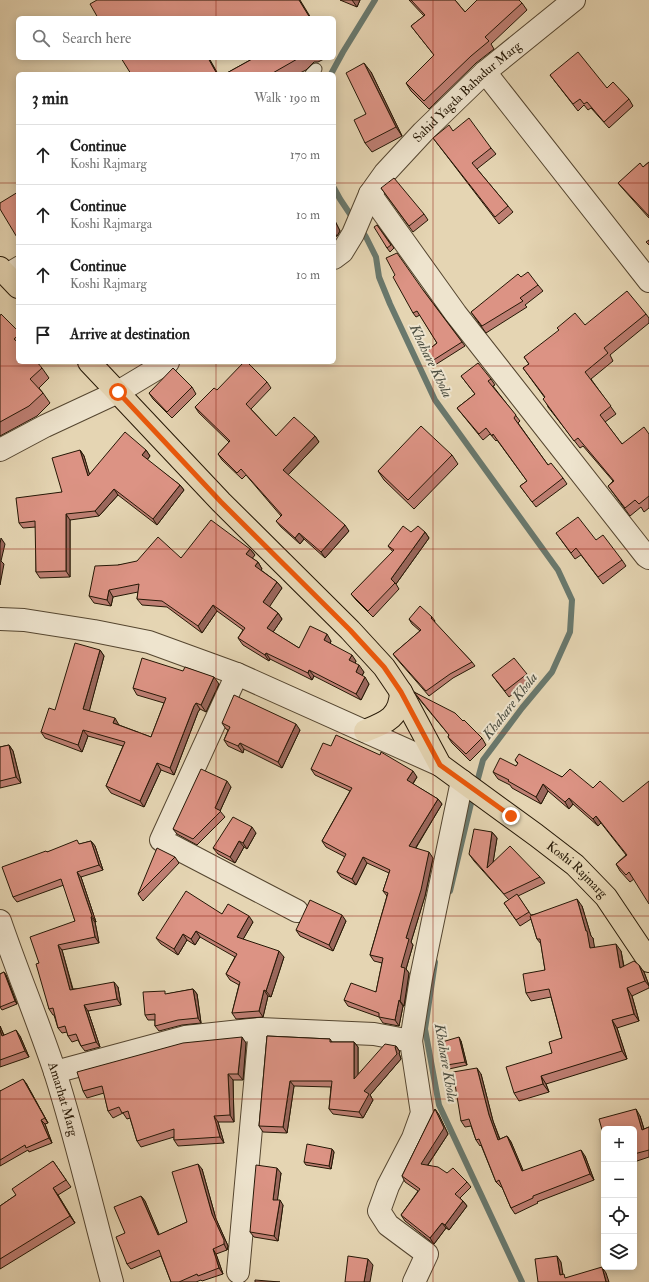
<!DOCTYPE html>
<html lang="en">
<head>
<meta charset="utf-8">
<style>
	:root { --surface:#fff; --page:#f2f2f2; --text:#222; --muted:#767676; --line:#e0e0e0 }
	body { margin:0; font-family:"IM FELL Double Pica",serif; background:var(--page); color:var(--text) }
	.controls { position:absolute; right:12px; bottom:12px; display:grid; overflow:hidden; border-radius:6px; box-shadow:0 2px 10px #0003 }
	.controls button { width:36px; height:36px; display:grid; place-items:center; padding:0; border:0; border-bottom:1px solid var(--line); background:var(--surface); color:var(--text); font:20px sans-serif }
	.stop { position:absolute; width:12px; height:12px; margin:-9px; border:3px solid #ea580c; border-radius:50%; background:#fff }
	.stop.end { background:#ea580c; border-color:#fff; box-shadow:0 1px 4px #0008 }
	.list { margin:0; padding:0; list-style:none }
	h2 { display:flex; justify-content:space-between; align-items:center; height:52px; margin:0; padding:0 16px; font-size:17px }
	h2 small { font-size:13px; font-weight:400; color:var(--muted) }
	.list li { display:grid; grid-template-columns:26px 1fr auto; gap:12px; align-items:center; box-sizing:border-box; height:60px; padding:0 16px; border-top:1px solid var(--line) }
	.list b { display:block; font-size:15px; white-space:nowrap }
	.list p { margin:0; font-size:13px; white-space:nowrap; color:var(--muted) }
	.list em { font-size:13px; font-style:normal; color:var(--muted) }
	.icon { flex:none; width:22px; height:22px; fill:none; stroke:currentColor; stroke-width:2; stroke-linecap:round; stroke-linejoin:round }
	.map { position:relative; flex:none; width:649px; height:1282px; overflow:hidden }
	.search { position:absolute; background:var(--surface); box-shadow:0 2px 10px #0003; left:16px; top:16px; width:320px; height:44px; display:flex; align-items:center; gap:10px; box-sizing:border-box; padding:0 14px; border-radius:6px; color:var(--muted); font-size:15px }
	.panel { position:absolute; background:var(--surface); box-shadow:0 2px 10px #0003; left:16px; top:72px; width:320px; height:292px; border-radius:6px }
	.map>svg:first-child { display:block }
</style>
</head>
<body>
<div class="map">
<svg width="649" height="1282" viewBox="0 0 649 1282">
	<rect width="100%" height="100%" fill="#e5d5b3"/>
	<filter id="stains"><feTurbulence type="fractalNoise" baseFrequency=".005" numOctaves="4"/><feColorMatrix values="0 0 0 0 .2 0 0 0 0 .09 0 0 0 0 .02 0 0 0 .5 -.17"/></filter>
	<radialGradient id="worn" r=".72"><stop offset=".6" stop-color="#630" stop-opacity="0"/><stop offset="1" stop-color="#630" stop-opacity=".3"/></radialGradient>
	<g fill="none" stroke-linecap="round" stroke-linejoin="round">
		<g stroke="#69786d" stroke-width="6">
			<polyline points="331,74 343,52 375,0"/>
			<polyline points="334,188 340,199 354,220"/>
			<polyline points="361,229 366,237 376,257 379,277 390,304 435,400 558,570 572,600 570,632 552,672 522,708 483,760 476,786"/>
			<polyline points="450,891 473,795"/>
			<polyline points="435,962 425,1029 439,1105 522,1282"/>
		</g>
		<defs>
			<g id="lane">
				<polyline points="311,74 316,69"/>
				<polyline points="3,271 18,262"/>
			</g>
			<g id="street">
				<polyline points="485,72 649,281"/>
				<polyline points="370,194 456,314 646,556 649,558"/>
				<path id="s1" d="M334 258 342 252 353 234 370 194 385 173 423 132 485 72 574 0"/>
				<polyline points="0,450 45,426 118,392 168,362"/>
				<polyline points="0,619 24,620 94,631 149,642 237,674 440,765"/>
				<polyline points="237,674 161,840 297,911"/>
				<path id="s2" d="M0 921C17 971 38 1021 55 1072 77 1141 93 1212 112 1282"/>
				<polyline points="411,1041 421,978 462,781"/>
				<polyline points="55,1072 185,1037 260,1029 374,1034 411,1041 422,1113 413,1138 388,1186 379,1211 388,1225 427,1254 414,1282"/>
				<polyline points="238,1272 260,1029"/>
			</g>
			<g id="primary">
				<polyline points="0,268 18,287"/>
				<path id="s3" d="M89 362 221 502 350 630 384 667 401 692 440 765 536 835 575 865 606 897 649 961"/>
				<path d="M365 731C387 722 400 717 401 692"/>
			</g>
		</defs>
		<use href="#lane" stroke="#554630" stroke-width="13"/>
		<use href="#street" stroke="#554630" stroke-width="24"/>
		<use href="#primary" stroke="#251705" stroke-width="24"/>
		<use href="#lane" stroke="#eee4ce" stroke-width="11"/>
		<use href="#street" stroke="#eee4ce" stroke-width="22"/>
		<use href="#primary" stroke="#e5d5b3" stroke-width="22"/>
	</g>
	<g fill="#bd7e72" stroke="#251705">
		<polygon points="340,0 360,0 357,7"/>
		<polygon points="409,0 455,0 465,12 522,3 527,10 491,44 494,49 476,63 429,109 411,91 406,83 434,55 411,26 424,16"/>
		<polygon points="254,58 326,58 318,62 314,62 306,70 298,74 225,74"/>
		<polygon points="371,72 402,136 372,152 365,143 366,114"/>
		<polygon points="550,75 607,88 629,99 633,106 609,128 591,108 588,110 584,105 578,111"/>
		<polygon points="453,131 491,148 496,154 477,169 508,206 513,212 499,224 433,138"/>
		<polygon points="649,162 649,218 624,190 618,183 643,167"/>
		<polygon points="381,188 424,214 428,220 413,232"/>
		<polygon points="334,219 340,231 337,236 334,238"/>
		<polygon points="377,225 394,248 390,252 387,248"/>
		<polygon points="521,277 538,285 543,291 525,305 527,307 486,333 471,312"/>
		<polygon points="423,290 465,346 435,365 426,352 437,343 420,315 416,317 413,313"/>
		<polygon points="646,314 649,318 649,323 610,355 613,361 591,379 616,414 605,422 622,444 649,434 649,508 644,512 641,507 630,516 608,486 613,481 583,446 580,448 548,407 545,398 523,368 529,364 524,357 585,325"/>
		<polygon points="0,316 18,331 18,362 42,368 49,378 39,388 43,393 50,403 37,416 0,436"/>
		<polygon points="461,376 491,379 495,385 493,386 520,421 518,423 548,465 563,478 567,484 536,507 520,486 527,481 497,440 496,441 490,434 483,440 457,408 475,394"/>
		<polygon points="267,382 271,388 251,409 276,436 315,436 319,442 288,475 349,531 325,558 304,539 300,544 281,527 276,521 281,516 246,475 242,479 222,460 218,454 229,442 199,413 195,407 217,390"/>
		<polygon points="192,387 196,394 172,418 153,399 149,393"/>
		<polygon points="80,450 84,456 89,474 146,450 150,456 147,460 180,485 184,490 157,525 118,495 99,516 70,520 70,577 40,578 36,572 36,527 23,528 19,523 62,492"/>
		<polygon points="452,455 458,464 414,509 384,480 378,471"/>
		<polygon points="411,532 425,532 429,538 396,584 399,589 373,617 356,600 351,594 393,552 388,546"/>
		<polygon points="556,533 596,540 622,560 626,566 603,584 581,555 575,559"/>
		<polygon points="250,549 255,555 252,558 258,562 262,569 261,570 277,582 282,588 269,606 278,613 282,619 273,632 299,648 331,641 330,644 356,661 355,663 364,672 362,676 369,684 361,700 314,676 312,680 270,659 269,661 243,645 238,638 243,630 217,611 202,633 167,607 142,605 137,599 138,592 113,597 111,606 94,603 89,596 118,565 181,558"/>
		<polygon points="409,619 435,621 434,622 472,662 475,666 453,678 429,696 396,658 393,654 420,631 412,624"/>
		<polygon points="100,650 104,656 89,711 119,725 151,737 164,703 137,695 133,688 219,684 206,712 200,709 198,712 174,775 161,770 144,807 111,793 106,786 123,746 88,736 82,752 45,738 41,732"/>
		<polygon points="527,674 532,680 509,697 492,675"/>
		<polygon points="414,692 463,721 482,738 486,745 470,761 452,743 448,737 449,735 419,699"/>
		<polygon points="222,723 300,730 282,768 244,749 243,753 228,746 224,740 228,730 226,729"/>
		<polygon points="9,745 13,751 21,783 0,788 0,747"/>
		<polygon points="331,746 417,777 413,784 438,799 442,804 416,848 433,858 425,896 411,942 413,945 406,969 409,973 404,1006 403,1006 399,1026 383,1023 379,1017 348,1006 344,1000 376,992 382,963 374,961 370,955 387,896 383,891 389,873 367,863 356,885 341,877 337,872 345,857 326,847 322,841 350,791 315,775 311,769"/>
		<polygon points="515,760 593,788 623,802 634,879 630,882 620,871 616,864 626,855 601,823 598,826 573,804 569,809 548,791 541,804 512,788 510,785 498,779 493,772 516,766 518,764"/>
		<polygon points="231,787 220,811 225,817 197,845 177,834 173,829"/>
		<polygon points="492,832 497,838 493,862 540,877 545,883 518,896 531,915 582,906 591,936 593,938 594,948 621,951 624,966 644,972 649,985 649,988 632,996 639,1021 617,1028 627,1059 546,1084 549,1092 519,1101 514,1093 552,1053 562,1038 551,997 531,1001 526,993 545,970 541,944 537,939 531,919 520,926 504,903 509,900 474,861 469,854"/>
		<polygon points="256,833 247,849 244,847 235,863 218,854 213,848"/>
		<polygon points="91,841 95,846 103,870 81,877 96,922 95,922 99,943 62,950 73,989 118,987 121,1005 88,1011 100,1047 85,1051 81,1046 78,1040 72,1042 68,1036 67,1032 62,1033 58,1028 54,1015 53,1015 49,1009 39,963 75,921 64,885 17,902 13,897 47,852 80,844"/>
		<polygon points="175,857 179,863 143,901 138,894"/>
		<polygon points="222,914 253,922 243,939 284,957 271,997 268,996 263,1017 236,1019 232,1013 239,985 230,980 226,974 235,957 200,937 195,945 187,940 178,955 161,944 156,938"/>
		<polygon points="346,921 333,951 300,936 296,930"/>
		<polygon points="4,972 6,975 17,1004 2,1010 0,1007 0,974"/>
		<polygon points="193,989 197,994 201,1023 182,1025 159,1031 155,1026 155,1020 148,1020 145,1015 167,994"/>
		<polygon points="0,1026 4,1035 20,1036 29,1057 0,1067"/>
		<polygon points="267,1036 330,1039 332,1042 354,1042 358,1047 358,1075 396,1046 400,1052 399,1053 401,1059 370,1095 373,1100 363,1118 333,1114 329,1109 331,1087 294,1086 287,1133 263,1132 259,1126"/>
		<polygon points="461,1041 467,1065 449,1069 447,1065"/>
		<polygon points="246,1043 243,1080 233,1080 234,1122 218,1122 224,1143 178,1146 174,1140 174,1137 141,1147 137,1141 130,1118 127,1119 123,1113 113,1118 108,1111 104,1093 87,1098 83,1091"/>
		<polygon points="481,1074 493,1121 500,1139 507,1136 511,1142 523,1171 585,1156 594,1180 537,1202 538,1203 515,1214 511,1208 502,1187 501,1187 496,1182 481,1145 480,1146 476,1140 471,1126 465,1127 461,1121"/>
		<polygon points="26,1083 48,1123 45,1124 52,1143 29,1152 28,1150 0,1166 0,1091"/>
		<polygon points="435,1109 439,1115 448,1134 428,1165 467,1182 471,1187 460,1198 463,1201 467,1206 449,1230 446,1228 434,1244 405,1221 401,1215 418,1191 405,1182 402,1176"/>
		<polygon points="640,1116 644,1129 649,1127 649,1157 634,1162 634,1129"/>
		<polygon points="332,1149 334,1152 331,1169 306,1165 304,1162"/>
		<polygon points="53,1161 71,1187 58,1195 75,1223 0,1269 0,1206 16,1195"/>
		<polygon points="202,1169 216,1219 228,1246 227,1250 216,1254 223,1274 202,1281 201,1280 196,1282 171,1282 161,1256 131,1269 127,1264 125,1233 141,1196 145,1201 159,1235 187,1222"/>
		<polygon points="281,1173 277,1200 283,1205 278,1241 254,1237 250,1232"/>
	</g>
	<g fill="#9a675c" stroke="#251705">
		<polygon points="299,0 300,0 311,18 310,18"/>
		<polygon points="352,0 360,0 357,7"/>
		<polygon points="208,58 209,58 218,74 217,74"/>
		<polygon points="364,63 371,72 402,136 396,127"/>
		<polygon points="334,219 340,231 337,236 334,232"/>
		<polygon points="315,436 319,442 287,476 283,470"/>
		<polygon points="80,450 84,456 92,482 88,476"/>
		<polygon points="146,450 150,456 146,461 142,455"/>
		<polygon points="180,485 184,490 157,525 153,519"/>
		<polygon points="114,489 118,495 99,516 95,511"/>
		<polygon points="66,514 70,520 70,577 66,571"/>
		<polygon points="345,525 349,531 325,558 321,552"/>
		<polygon points="425,532 429,538 396,584 391,579"/>
		<polygon points="299,533 304,539 300,544 295,538"/>
		<polygon points="1,538 5,544 1,561 4,564 0,585 0,544"/>
		<polygon points="250,549 255,555 251,560 246,554"/>
		<polygon points="258,562 262,569 259,573 255,566"/>
		<polygon points="277,582 282,588 268,609 263,602"/>
		<polygon points="109,590 113,597 111,606 107,600"/>
		<polygon points="213,605 217,611 202,633 198,626"/>
		<polygon points="278,613 282,619 271,635 267,628"/>
		<polygon points="432,617 435,621 434,623 431,618"/>
		<polygon points="327,634 331,641 328,647 324,640"/>
		<polygon points="100,650 104,656 88,716 83,709"/>
		<polygon points="266,653 270,659 269,661 265,655"/>
		<polygon points="352,655 356,661 354,666 349,660"/>
		<polygon points="359,665 364,672 360,679 356,672"/>
		<polygon points="309,670 314,676 312,680 308,673"/>
		<polygon points="214,677 219,684 206,712 201,705"/>
		<polygon points="365,677 369,684 361,700 356,694"/>
		<polygon points="196,703 200,709 198,712 174,775 170,768 194,706"/>
		<polygon points="115,718 119,725 113,723"/>
		<polygon points="296,724 300,730 282,768 278,762"/>
		<polygon points="83,730 88,736 82,752 78,745"/>
		<polygon points="240,743 244,749 243,753 238,746"/>
		<polygon points="9,745 13,751 21,783 16,777"/>
		<polygon points="157,763 161,770 144,807 140,801"/>
		<polygon points="413,771 417,777 411,786 407,780"/>
		<polygon points="227,781 231,787 220,811 215,808"/>
		<polygon points="543,784 548,791 541,804 536,797"/>
		<polygon points="569,798 573,804 569,809 565,802"/>
		<polygon points="438,799 442,804 413,852 409,846"/>
		<polygon points="596,816 601,823 598,826 593,819"/>
		<polygon points="252,827 256,833 247,849 243,843"/>
		<polygon points="492,832 497,838 491,875 487,868"/>
		<polygon points="91,841 95,846 103,870 99,865"/>
		<polygon points="239,841 244,847 235,863 230,857"/>
		<polygon points="429,852 433,858 425,896 411,942 413,945 406,969 409,973 404,1006 400,1001 401,967 406,938"/>
		<polygon points="363,857 367,863 356,885 352,879"/>
		<polygon points="77,872 81,877 96,922 92,916"/>
		<polygon points="577,899 582,906 591,936 593,938 596,956 590,948 586,931"/>
		<polygon points="342,915 346,921 333,951 329,945"/>
		<polygon points="249,916 253,922 241,943 237,937"/>
		<polygon points="91,917 95,922 99,943 95,937"/>
		<polygon points="196,931 200,937 195,945 191,939"/>
		<polygon points="183,934 187,940 178,955 174,949"/>
		<polygon points="616,944 621,951 625,975 620,968"/>
		<polygon points="58,945 62,950 74,995 70,990"/>
		<polygon points="279,951 284,957 271,997 266,991"/>
		<polygon points="639,965 644,972 649,986 645,981"/>
		<polygon points="4,972 6,975 17,1004 15,1001"/>
		<polygon points="114,982 118,987 121,1005 117,999"/>
		<polygon points="627,988 632,996 639,1021 634,1014"/>
		<polygon points="193,989 197,994 201,1023 198,1018"/>
		<polygon points="264,990 268,996 263,1017 259,1011"/>
		<polygon points="399,1000 403,1006 399,1026 395,1020"/>
		<polygon points="84,1005 88,1011 100,1047 96,1042"/>
		<polygon points="612,1020 617,1028 627,1059 622,1051"/>
		<polygon points="0,1026 6,1041 2,1036 0,1030"/>
		<polygon points="16,1030 20,1036 29,1057 25,1051"/>
		<polygon points="242,1037 246,1043 243,1080 238,1074"/>
		<polygon points="459,1037 461,1041 467,1065 465,1062"/>
		<polygon points="354,1042 358,1047 358,1085 354,1079"/>
		<polygon points="396,1046 400,1052 399,1053 401,1059 370,1095 373,1100 363,1118 359,1112 364,1091"/>
		<polygon points="477,1068 481,1074 493,1121 502,1146 498,1140 489,1115"/>
		<polygon points="228,1074 233,1080 234,1122 230,1115"/>
		<polygon points="541,1076 546,1084 549,1092 543,1084"/>
		<polygon points="23,1079 26,1083 48,1123 45,1118"/>
		<polygon points="290,1081 294,1086 287,1133 283,1127"/>
		<polygon points="435,1109 439,1115 448,1134 425,1169 421,1164"/>
		<polygon points="636,1109 640,1116 646,1136 642,1130"/>
		<polygon points="214,1116 218,1122 224,1143 220,1137"/>
		<polygon points="41,1120 45,1124 52,1143 49,1138"/>
		<polygon points="507,1136 511,1142 526,1177 522,1171"/>
		<polygon points="332,1149 334,1152 331,1169 329,1166"/>
		<polygon points="581,1150 585,1156 594,1180 590,1174"/>
		<polygon points="198,1164 202,1169 216,1219 228,1246 227,1250 224,1244 212,1214"/>
		<polygon points="277,1168 281,1173 277,1204 273,1200"/>
		<polygon points="53,1188 58,1195 75,1223 70,1216"/>
		<polygon points="141,1196 145,1201 162,1241 158,1235"/>
		<polygon points="280,1200 283,1205 278,1241 274,1236"/>
		<polygon points="463,1201 467,1206 449,1230 445,1225"/>
		<polygon points="442,1223 446,1228 434,1244 430,1238"/>
		<polygon points="213,1249 216,1254 223,1274 219,1268"/>
		<polygon points="557,1256 561,1262 564,1281 560,1275"/>
		<polygon points="368,1259 373,1265 370,1282 364,1282"/>
		<polygon points="602,1267 606,1273 609,1282 606,1282"/>
	</g>
	<g fill="#dc9384" stroke="#251705">
		<polygon points="97,0 299,0 310,18 98,18 90,4"/>
		<polygon points="411,0 455,0 465,12 477,0 519,0 522,3 485,37 489,41 471,56 424,101 406,83 434,55 411,26 425,15"/>
		<polygon points="578,52 607,88 613,82 629,99 604,122 587,102 584,104 580,99 573,104 550,75"/>
		<polygon points="121,58 208,58 217,74 131,74"/>
		<polygon points="254,58 299,58 271,74 225,74"/>
		<polygon points="364,63 396,127 365,143 354,120 366,114 346,73"/>
		<polygon points="469,118 491,148 472,163 508,206 495,217 433,138 449,125 453,131"/>
		<polygon points="649,162 649,216 618,183 640,163 643,167"/>
		<polygon points="394,178 424,214 409,226 381,188"/>
		<polygon points="18,192 18,239 0,209 0,203"/>
		<polygon points="334,221 336,224 334,228"/>
		<polygon points="377,225 391,245 387,248 374,227"/>
		<polygon points="649,240 649,245 646,242"/>
		<polygon points="397,253 423,290 462,342 432,361 426,352 437,343 417,311 413,313 393,277 395,275 386,258"/>
		<polygon points="528,272 538,285 520,298 523,301 482,326 471,312 518,274 521,277"/>
		<polygon points="627,291 646,314 604,348 608,353 585,372 611,406 600,415 622,444 644,427 649,434 649,496 639,504 635,500 625,508 608,486 614,481 578,438 574,441 543,399 545,397 523,368 529,364 524,357 559,330 557,328 575,313 585,325"/>
		<polygon points="1,314 18,331 18,335 14,339 18,343 18,362 37,362 42,368 30,379 43,393 29,406 0,422 0,316"/>
		<polygon points="244,362 247,362 267,382 246,404 276,436 294,417 315,436 283,470 345,525 321,552 299,533 295,538 276,521 282,515 241,469 237,473 218,454 230,441 195,407 214,388 217,390"/>
		<polygon points="478,363 491,379 488,381 516,415 514,418 548,465 551,463 563,478 532,502 520,486 527,481 493,434 492,436 486,428 479,434 457,408 475,394 461,376"/>
		<polygon points="173,368 192,387 167,412 149,393"/>
		<polygon points="421,426 452,455 408,500 378,471"/>
		<polygon points="125,432 146,450 142,455 180,485 153,519 114,489 95,511 66,514 66,571 36,572 35,521 19,523 16,498 62,492 52,458 80,450 88,476"/>
		<polygon points="578,517 596,540 603,535 622,560 598,577 576,548 571,553 556,533"/>
		<polygon points="211,520 250,549 246,554 258,562 255,566 277,582 263,602 278,613 267,628 299,648 310,626 327,634 324,640 352,655 349,660 359,665 356,672 365,677 356,694 309,670 308,673 266,653 265,655 238,638 245,628 213,605 198,626 162,601 137,599 139,584 109,590 107,600 89,596 95,566 118,565 137,561 158,537 181,558"/>
		<polygon points="403,526 411,532 418,526 425,532 391,579 395,583 368,611 351,594 394,550 388,546"/>
		<polygon points="420,606 432,617 431,618 472,662 450,674 426,691 393,654 421,630 409,619"/>
		<polygon points="75,643 100,650 83,709 115,718 113,723 151,737 166,698 133,688 142,658 183,671 185,667 214,677 201,705 196,703 194,706 170,768 157,763 140,801 106,786 125,742 83,730 78,745 41,732 49,708 55,710"/>
		<polygon points="514,658 527,674 505,691 492,675"/>
		<polygon points="414,692 455,713 463,721 464,720 482,738 466,754 448,737 449,735"/>
		<polygon points="234,695 296,724 278,762 240,743 238,746 224,740 230,727 222,723"/>
		<polygon points="336,735 380,755 381,752 413,771 407,780 438,799 409,846 429,852 421,890 406,938 409,939 401,967 405,968 400,1001 399,1000 395,1020 379,1017 379,1013 344,1000 351,983 376,992 383,958 370,955 388,893 383,891 390,870 363,857 352,879 337,872 346,854 322,841 352,788 311,769 323,743 331,746"/>
		<polygon points="9,745 16,777 0,781 0,747"/>
		<polygon points="519,754 562,777 570,769 593,788 600,781 623,802 649,781 649,904 629,872 626,875 616,864 627,855 596,816 593,819 569,798 565,802 543,784 536,797 508,781 509,780 493,772 500,758 516,766 518,763 515,760"/>
		<polygon points="201,769 227,781 215,808 221,811 193,839 173,829"/>
		<polygon points="233,817 252,827 243,843 239,841 230,857 213,848"/>
		<polygon points="474,829 492,832 487,868 510,846 540,877 504,894 469,854"/>
		<polygon points="77,840 79,844 91,841 99,865 77,872 92,916 91,917 95,937 58,945 70,990 114,982 117,999 84,1005 96,1042 81,1046 76,1034 68,1036 65,1026 58,1028 53,1008 49,1009 36,964 39,963 30,937 75,921 61,879 13,897 2,867 46,851 47,852"/>
		<polygon points="157,848 175,857 138,894"/>
		<polygon points="186,891 222,914 228,904 249,916 237,937 279,951 266,991 264,990 259,1011 232,1013 240,982 226,974 237,954 196,931 191,939 183,934 174,949 156,938"/>
		<polygon points="517,894 529,912 516,920 504,903"/>
		<polygon points="577,899 586,931 587,931 590,948 616,944 620,968 634,961 639,965 645,981 627,988 634,1014 612,1020 622,1051 541,1076 543,1084 514,1093 506,1067 552,1053 549,1042 562,1038 549,989 526,993 523,974 545,970 540,939 537,939 530,916"/>
		<polygon points="310,900 342,915 329,945 296,930"/>
		<polygon points="4,972 15,1001 0,1007 0,974"/>
		<polygon points="193,989 198,1018 178,1020 155,1026 155,1014 145,1015 143,992 165,991 165,994"/>
		<polygon points="0,1030 2,1036 16,1030 25,1051 0,1060"/>
		<polygon points="267,1036 330,1039 330,1042 354,1042 354,1079 385,1044 396,1046 395,1047 397,1054 364,1091 369,1094 359,1112 329,1109 332,1081 290,1081 283,1127 259,1126"/>
		<polygon points="242,1037 238,1074 228,1074 230,1115 214,1116 220,1137 174,1140 174,1129 137,1141 128,1111 122,1113 119,1107 108,1111 102,1086 83,1091 77,1072 183,1043"/>
		<polygon points="459,1037 465,1062 447,1065 442,1042"/>
		<polygon points="477,1068 489,1115 498,1140 507,1136 522,1171 581,1150 590,1174 533,1196 533,1198 511,1208 499,1180 496,1182 479,1139 476,1140 469,1119 461,1121 453,1072"/>
		<polygon points="23,1079 45,1118 41,1120 49,1138 26,1148 25,1145 0,1160 0,1091"/>
		<polygon points="435,1109 444,1128 421,1164 438,1167 447,1173 453,1168 467,1182 455,1194 463,1201 445,1225 442,1223 430,1238 401,1215 420,1189 402,1176"/>
		<polygon points="636,1109 642,1130 649,1127 649,1150 634,1154 634,1129 604,1129 604,1137 599,1119"/>
		<polygon points="307,1144 332,1149 329,1166 304,1162"/>
		<polygon points="53,1161 66,1180 53,1188 70,1216 0,1259 0,1206 16,1195 12,1189"/>
		<polygon points="198,1164 212,1214 224,1240 224,1244 213,1249 219,1268 198,1276 197,1274 179,1282 171,1282 159,1250 127,1264 116,1237 125,1233 114,1207 141,1196 158,1235 187,1222 172,1172"/>
		<polygon points="256,1165 277,1168 273,1200 280,1200 274,1236 250,1232"/>
		<polygon points="348,1256 368,1259 364,1282 345,1282"/>
		<polygon points="557,1256 560,1275 564,1274 565,1278 602,1267 606,1282 538,1282 535,1259"/>
		<polygon points="255,1280 280,1282 255,1282"/>
	</g>
	<g fill="none" stroke-linecap="round" stroke-linejoin="round">
		<polyline stroke="#ea580c" stroke-width="5" points="118,392 221,502 350,630 384,667 401,692 440,765 511,816"/>
	</g>
	<path fill="none" stroke="#8f2418" stroke-width="1" stroke-opacity="0.55" d="M216 0V18M433 0V1282M216 58V74M0 183H18M334 183H649M216 362V1282M0 366H649M0 549H649M0 733H649M0 916H649M0 1099H649"/>
	<g text-anchor="middle" dominant-baseline="central" stroke-width="4" stroke-linejoin="round" paint-order="stroke">
		<g font-size="13" fill="#251705" stroke="#eee4ce">
			<text stroke="none"><textPath href="#s1" startOffset="216">Sahid Yagda Bahadur Marg</textPath></text>
			<text stroke="none"><textPath href="#s3" startOffset="710">Koshi Rajmarg</textPath></text>
			<text stroke="none"><textPath href="#s2" startOffset="189">Amarhat Marg</textPath></text>
		</g>
		<g font-size="14" font-style="italic" fill="#4d4f42" stroke="#eee4ce">
			<text transform="translate(431 361) rotate(64)">Khahare Khola</text>
			<text transform="translate(510 706) rotate(-52)">Khahare Khola</text>
			<text transform="translate(446 1063) rotate(80)">Khahare Khola</text>
		</g>
	</g>
	<rect width="100%" height="100%" filter="url(#stains)"/>
	<rect width="100%" height="100%" fill="url(#worn)"/>
</svg>
<div class="controls">
<button>+</button>
<button>−</button>
<button><svg class="icon" aria-label="locate" viewBox="0 0 24 24"><circle cx="12" cy="12" r="6"/><path d="M12 2v4M12 18v4M2 12h4M18 12h4"/></svg></button>
<button><svg class="icon" aria-label="layers" viewBox="0 0 24 24"><path d="M12 4l9 5-9 5-9-5zM3 14l9 5 9-5"/></svg></button>
</div>
<div class="stop" style="left:118px;top:392px"></div>
<div class="stop end" style="left:511px;top:816px"></div>
<div class="search"><svg class="icon" aria-label="search" viewBox="0 0 24 24"><circle cx="10" cy="10" r="6"/><path d="M15 15l6 6"/></svg>Search here</div>
<section class="panel">
<h2>3 min<small>Walk · 190 m</small></h2>
<ul class="list">
<li><svg class="icon" aria-label="ahead" viewBox="0 0 24 24"><path d="M12 20V5M6 11l6-6 6 6"/></svg><div><b>Continue</b><p>Koshi Rajmarg</p></div><em>170 m</em></li>
<li><svg class="icon" aria-label="ahead" viewBox="0 0 24 24"><path d="M12 20V5M6 11l6-6 6 6"/></svg><div><b>Continue</b><p>Koshi Rajmarga</p></div><em>10 m</em></li>
<li><svg class="icon" aria-label="ahead" viewBox="0 0 24 24"><path d="M12 20V5M6 11l6-6 6 6"/></svg><div><b>Continue</b><p>Koshi Rajmarg</p></div><em>10 m</em></li>
<li><svg class="icon" aria-label="arrive" viewBox="0 0 24 24"><path d="M6 21V4h12l-3 4 3 4H6"/></svg><div><b>Arrive at destination</b></div></li>
</ul>
</section>
</div>
</body>
</html>
